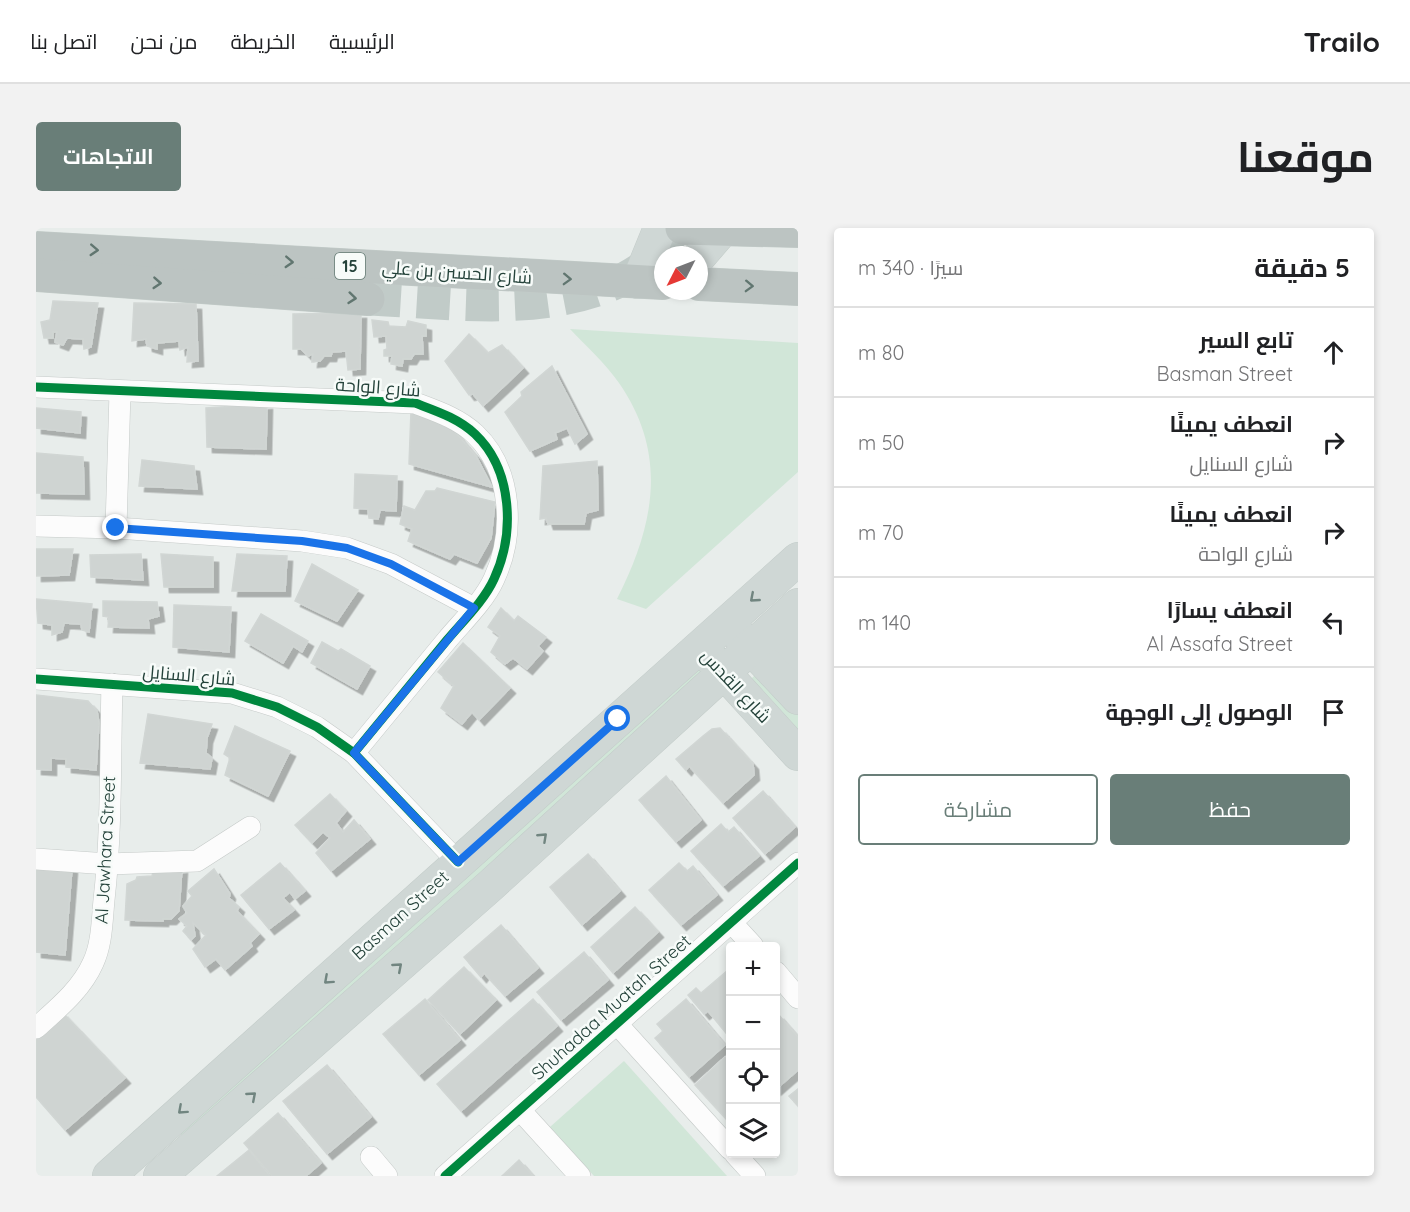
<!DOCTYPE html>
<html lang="ar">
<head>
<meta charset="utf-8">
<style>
	:root { --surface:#fff; --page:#f2f2f2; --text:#202124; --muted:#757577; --line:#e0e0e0; --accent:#697e78 }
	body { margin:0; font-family:Quicksand,Cairo,sans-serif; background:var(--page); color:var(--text); direction:rtl }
	.controls { position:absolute; right:18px; bottom:18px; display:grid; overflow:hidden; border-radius:6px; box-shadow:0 3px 9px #0003 }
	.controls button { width:54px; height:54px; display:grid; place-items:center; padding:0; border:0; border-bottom:2px solid var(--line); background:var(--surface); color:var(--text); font:30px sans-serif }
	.compass { position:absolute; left:618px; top:18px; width:54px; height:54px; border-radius:50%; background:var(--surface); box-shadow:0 3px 9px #0003; rotate:228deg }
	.stop { position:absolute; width:18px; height:18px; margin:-14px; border:4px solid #1a73e8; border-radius:50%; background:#fff }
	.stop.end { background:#1a73e8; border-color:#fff; box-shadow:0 2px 6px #0008 }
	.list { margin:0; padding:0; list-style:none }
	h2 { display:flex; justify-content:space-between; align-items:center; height:78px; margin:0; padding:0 24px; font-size:26px }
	h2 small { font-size:20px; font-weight:400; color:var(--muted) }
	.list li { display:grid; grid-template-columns:39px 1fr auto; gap:18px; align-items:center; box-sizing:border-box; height:90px; padding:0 24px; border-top:2px solid var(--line) }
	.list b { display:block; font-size:22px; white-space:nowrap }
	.list p { margin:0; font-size:20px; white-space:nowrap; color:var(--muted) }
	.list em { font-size:20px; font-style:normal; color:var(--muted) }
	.actions { display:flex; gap:12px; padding:18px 24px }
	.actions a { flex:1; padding:14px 0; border:2px solid var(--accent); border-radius:6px; text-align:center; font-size:21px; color:var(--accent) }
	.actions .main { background:var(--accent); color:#fff }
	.icon { flex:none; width:33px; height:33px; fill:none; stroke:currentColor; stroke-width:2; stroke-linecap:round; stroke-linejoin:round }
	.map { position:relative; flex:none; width:762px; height:948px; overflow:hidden; direction:ltr; border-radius:6px }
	header { display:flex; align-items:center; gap:36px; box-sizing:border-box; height:84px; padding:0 30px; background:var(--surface); border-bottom:2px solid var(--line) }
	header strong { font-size:28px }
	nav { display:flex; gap:33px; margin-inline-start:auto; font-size:21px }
	.intro { display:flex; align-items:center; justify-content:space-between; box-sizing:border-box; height:144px; padding:0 36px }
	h1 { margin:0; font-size:42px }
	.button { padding:15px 27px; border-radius:6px; background:var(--accent); color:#fff; font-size:21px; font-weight:700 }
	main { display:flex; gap:36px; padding:0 36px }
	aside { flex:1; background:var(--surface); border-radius:6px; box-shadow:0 3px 9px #0003 }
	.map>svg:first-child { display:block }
</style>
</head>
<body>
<header>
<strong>Trailo</strong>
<nav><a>الرئيسية</a><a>الخريطة</a><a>من نحن</a><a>اتصل بنا</a></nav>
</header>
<div class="intro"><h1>موقعنا</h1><a class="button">الاتجاهات</a></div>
<main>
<aside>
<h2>5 دقيقة<small>سيرًا · 340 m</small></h2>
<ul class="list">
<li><svg class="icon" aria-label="ahead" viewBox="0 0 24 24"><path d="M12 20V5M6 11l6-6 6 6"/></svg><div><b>تابع السير</b><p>Basman Street</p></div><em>80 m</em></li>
<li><svg class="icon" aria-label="right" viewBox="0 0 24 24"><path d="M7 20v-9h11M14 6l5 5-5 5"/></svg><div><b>انعطف يمينًا</b><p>شارع السنايل</p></div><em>50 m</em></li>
<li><svg class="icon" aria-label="right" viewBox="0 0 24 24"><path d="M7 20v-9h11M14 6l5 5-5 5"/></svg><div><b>انعطف يمينًا</b><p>شارع الواحة</p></div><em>70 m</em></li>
<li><svg class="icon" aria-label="left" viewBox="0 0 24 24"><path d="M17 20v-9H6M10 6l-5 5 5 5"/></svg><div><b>انعطف يسارًا</b><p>Al Assafa Street</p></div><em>140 m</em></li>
<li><svg class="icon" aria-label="arrive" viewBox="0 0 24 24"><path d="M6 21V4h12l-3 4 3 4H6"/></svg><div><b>الوصول إلى الوجهة</b></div></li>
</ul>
<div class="actions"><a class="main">حفظ</a><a>مشاركة</a></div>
</aside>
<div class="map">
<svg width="762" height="948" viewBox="0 0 762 948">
	<defs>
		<filter id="shadow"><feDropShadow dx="5.5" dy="5.5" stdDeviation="0" flood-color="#0004"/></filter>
	</defs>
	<rect width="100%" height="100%" fill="#e8edeb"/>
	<g fill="#d1e6d8">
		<path d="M534 101 762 115V244L610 381 581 371C618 298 633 227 583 155 570 136 550 118 534 101Z"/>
		<polygon points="677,435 156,908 145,908 145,904 650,443"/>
		<polygon points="723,443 762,485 762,511 711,455"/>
		<polygon points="588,833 691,948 558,948 514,899"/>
	</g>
	<g fill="#cfd4d2" stroke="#d1d6d4" stroke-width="1.5" filter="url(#shadow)">
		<polygon points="17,73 62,75 55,119 48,121 47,111 31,110 27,117 19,114 21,104 17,104 17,110 8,110 5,94 14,92"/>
		<polygon points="98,75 160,76 162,133 151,134 152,119 144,122 143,113 121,115 121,121 111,118 110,111 96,113"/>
		<polygon points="325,85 324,141 312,142 310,123 296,124 295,128 288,128 284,133 276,134 277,126 272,128 265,121 257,121 257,86"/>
		<polygon points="336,92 352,94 353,98 370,99 372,93 390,97 390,108 386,108 387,126 378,126 375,131 367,131 366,138 355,136 356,128 348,128 348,122 351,121 350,108 338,109"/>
		<polygon points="433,106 452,125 466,117 487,140 447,178 437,166 433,167 409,133"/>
		<polygon points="516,138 551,206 539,216 531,200 519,205 521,211 494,223 469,184 486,168 485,164"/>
		<polygon points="231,176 230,221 171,219 170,180"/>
		<polygon points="0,180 45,184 44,205 0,200"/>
		<polygon points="375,183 414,198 440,228 456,259 373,236"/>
		<polygon points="0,225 47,229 48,266 0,265"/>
		<polygon points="106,232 158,238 161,261 103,258"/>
		<polygon points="561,233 562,282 550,285 548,296 512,296 510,290 504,291 507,238"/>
		<polygon points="319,246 361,248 360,283 344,282 342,291 333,290 332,281 318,280"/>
		<polygon points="401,260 459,274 455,310 441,335 418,326 414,331 372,313 376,301 364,296 368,278 379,282 390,263 399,263"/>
		<polygon points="0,321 37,321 33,347 0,348"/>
		<polygon points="105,326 107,352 55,349 54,327"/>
		<polygon points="125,326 177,329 177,359 128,359"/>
		<polygon points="201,326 251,328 249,363 196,363"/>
		<polygon points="276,336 322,362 301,393 259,373"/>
		<polygon points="0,371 56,376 53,404 46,402 45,396 28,395 26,404 16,407 16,397 2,395"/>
		<polygon points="67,373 121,374 123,388 112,391 113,400 72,399 73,389 67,388"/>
		<polygon points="138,377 195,379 193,424 137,419"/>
		<polygon points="465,380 478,393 482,388 510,409 502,418 507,423 491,441 477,430 469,436 455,424 464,408 452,399"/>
		<polygon points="225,386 272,413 266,424 257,418 247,435 209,413"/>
		<polygon points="286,414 302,423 305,421 334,438 321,461 275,435"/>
		<polygon points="427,415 474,460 443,492 436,484 426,496 405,480 418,458 402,444"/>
		<polygon points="0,467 52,473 61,483 63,495 60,542 30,539 30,531 15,530 15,542 0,541"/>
		<polygon points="112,486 176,496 171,510 170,525 176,530 174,541 104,535"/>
		<polygon points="199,498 254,523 232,568 189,547 194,530 188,526"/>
		<polygon points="684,500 717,536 718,547 687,575 653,538 650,542 640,531 667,508 676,501"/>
		<polygon points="630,548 665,592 640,614 603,572"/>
		<polygon points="727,563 759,599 729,626 697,590"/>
		<polygon points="294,566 310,583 300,595 307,604 318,592 334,611 295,643 280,625 294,610 287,604 276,615 259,597"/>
		<polygon points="685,596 692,604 698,599 723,628 687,658 655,623"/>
		<polygon points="552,626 584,663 546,697 514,659"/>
		<polygon points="244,635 269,663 259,671 254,664 247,670 258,682 233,701 205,667"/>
		<polygon points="643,635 651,643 657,638 681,667 645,697 613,662"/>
		<polygon points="0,636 36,640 29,727 0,724"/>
		<polygon points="146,640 143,683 135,691 127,691 127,693 89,692 91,656 100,652 101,649 116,648 117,644"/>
		<polygon points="178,641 194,666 193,670 203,679 201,683 223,706 214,715 216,718 189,742 180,731 169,739 157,721 170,707 157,695 159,708 155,712 147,703 151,698 143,691 151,685 147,678 156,668 152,663"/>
		<polygon points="599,679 622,704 577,745 555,719"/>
		<polygon points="465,697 502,740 469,768 448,745 445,749 428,729"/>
		<polygon points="548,724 572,752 525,792 501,764"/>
		<polygon points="428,739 460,772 424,806 392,772"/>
		<polygon points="692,742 694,745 694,810 672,783 668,786 652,767 660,760 665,765"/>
		<polygon points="389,771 424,812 383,847 347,806"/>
		<polygon points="497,771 521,798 425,883 401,856"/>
		<polygon points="650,771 689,817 653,849 619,810 627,803 621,796"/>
		<polygon points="26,784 89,850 29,902 0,869 0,810"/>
		<polygon points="742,786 762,809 762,842 740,861 740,788"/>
		<polygon points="689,829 694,834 694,895 659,857"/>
		<polygon points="291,837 335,889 291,926 247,873"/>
		<polygon points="762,861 762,878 753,868"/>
		<polygon points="242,885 285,935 270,948 236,948 208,915"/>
		<polygon points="213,922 234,948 181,948"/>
		<polygon points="483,932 497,948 466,948"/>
	</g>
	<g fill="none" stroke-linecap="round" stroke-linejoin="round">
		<path stroke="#c1cbc8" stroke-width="33" stroke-dasharray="33 16" stroke-linecap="butt" d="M332 71C411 74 497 88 572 58 602 47 631 22 654 0"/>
		<defs>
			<g id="street">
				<path d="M0 159 379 175C400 183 422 190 439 206 477 242 479 306 458 351 448 373 427 393 411 412 380 450 349 487 318 525"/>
				<polyline points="0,298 80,300 266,313 311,320 355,336 438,380"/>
				<polyline points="80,300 84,164"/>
				<polyline points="0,451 196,465 241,479 281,499 318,525 422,634"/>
				<polyline points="0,631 72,636 161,633 214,599"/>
				<polyline points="695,694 717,718"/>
				<polyline points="740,744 762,770"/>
				<polyline points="581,796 694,921"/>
				<path d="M0 800C21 781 45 762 57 735 66 716 66 693 68 672 76 601 74 528 76 456"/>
				<polyline points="484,882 544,948"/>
				<polyline points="699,926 719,948"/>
				<polyline points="335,929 351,948"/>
				<polyline points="409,948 762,635"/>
			</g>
			<g id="primary">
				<polyline points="663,29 688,0"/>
				<polyline points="602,54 624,0"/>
				<path d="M762 386C752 412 750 433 762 458"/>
				<polyline points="699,403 762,470"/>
				<polyline points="672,427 762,526"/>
				<polyline points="73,948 762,331"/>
				<polyline points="124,948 454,658 762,377"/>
			</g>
			<g id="highway">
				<polyline points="646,0 762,3"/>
				<polyline points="0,20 627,55"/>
				<polyline points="0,47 332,71"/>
				<polyline points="663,56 762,61"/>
			</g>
		</defs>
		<use href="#street" stroke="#c5cac8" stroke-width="22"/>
		<use href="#primary" stroke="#c3ccc9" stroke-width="34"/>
		<use href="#highway" stroke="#c3ccc9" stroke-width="34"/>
		<use href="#street" stroke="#fcfcfc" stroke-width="21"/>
		<use href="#primary" stroke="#cfd7d5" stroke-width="33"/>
		<use href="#highway" stroke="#bcc4c2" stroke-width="33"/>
		<defs>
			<g id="cycleway">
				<path d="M0 159 379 175C400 183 422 190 439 206 477 242 479 306 458 351 448 373 427 393 411 412 380 450 349 487 318 525"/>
				<polyline points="0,451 196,465 241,479 281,499 318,525 422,634"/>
				<polyline points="409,948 762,635"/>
			</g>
		</defs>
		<use href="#cycleway" stroke="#f7fbf9" stroke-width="13"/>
		<use href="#cycleway" stroke="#00873e" stroke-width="9"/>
	</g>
	<defs><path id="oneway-chevron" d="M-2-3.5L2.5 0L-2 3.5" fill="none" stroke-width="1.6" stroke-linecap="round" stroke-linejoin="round" transform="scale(1.5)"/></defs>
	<g stroke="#617670">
		<use href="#oneway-chevron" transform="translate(58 22) rotate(3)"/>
		<use href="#oneway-chevron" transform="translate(253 34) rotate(3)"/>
		<use href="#oneway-chevron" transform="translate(531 51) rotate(2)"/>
		<use href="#oneway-chevron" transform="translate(121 55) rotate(4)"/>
		<use href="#oneway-chevron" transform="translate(713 58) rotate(2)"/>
		<use href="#oneway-chevron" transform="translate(316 70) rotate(6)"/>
	</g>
	<g stroke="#718580">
		<use href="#oneway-chevron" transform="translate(718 370) rotate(139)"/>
		<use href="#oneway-chevron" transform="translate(507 609) rotate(-43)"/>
		<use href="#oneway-chevron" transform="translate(362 739) rotate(-41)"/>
		<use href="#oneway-chevron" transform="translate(292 752) rotate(138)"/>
		<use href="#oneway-chevron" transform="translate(216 868) rotate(-41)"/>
		<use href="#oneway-chevron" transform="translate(146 882) rotate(138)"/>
	</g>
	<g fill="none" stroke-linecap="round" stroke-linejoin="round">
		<polyline stroke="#1a73e8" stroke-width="8" points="80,300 266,313 311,320 355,336 438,380 318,525 422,634 582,491"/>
	</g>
	<g text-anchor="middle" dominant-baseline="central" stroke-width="5" stroke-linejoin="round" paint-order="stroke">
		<rect fill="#f7fbf9" stroke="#637a73" stroke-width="1.5" x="299" y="25" width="30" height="26" rx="4.5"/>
		<g font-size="16" font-weight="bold" fill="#24423a">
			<text x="314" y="38">15</text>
		</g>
		<g font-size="18" fill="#24423a" stroke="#f7fbf9">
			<text transform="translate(421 44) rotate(4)">شارع الحسين بن علي</text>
			<text transform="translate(342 159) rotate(4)">شارع الواحة</text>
			<text transform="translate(153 447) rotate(5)">شارع السنايل</text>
			<text transform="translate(700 458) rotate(47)">شارع القدس</text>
			<text transform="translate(69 622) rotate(-87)">Al Jawhara Street</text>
			<text transform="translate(364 687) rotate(-42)">Basman Street</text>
			<text transform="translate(575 779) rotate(-42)">Shuhadaa Muatah Street</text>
		</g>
	</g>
</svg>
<div class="controls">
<button>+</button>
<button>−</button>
<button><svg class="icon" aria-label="locate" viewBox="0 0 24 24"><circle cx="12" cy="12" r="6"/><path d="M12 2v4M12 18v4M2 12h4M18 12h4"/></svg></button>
<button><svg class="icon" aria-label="layers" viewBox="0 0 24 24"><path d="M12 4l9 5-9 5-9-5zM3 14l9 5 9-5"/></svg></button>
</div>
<svg class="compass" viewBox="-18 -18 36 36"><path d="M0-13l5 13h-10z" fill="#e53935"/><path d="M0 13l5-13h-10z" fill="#757577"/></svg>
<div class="stop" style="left:582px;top:491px"></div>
<div class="stop end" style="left:80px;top:300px"></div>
</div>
</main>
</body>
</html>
